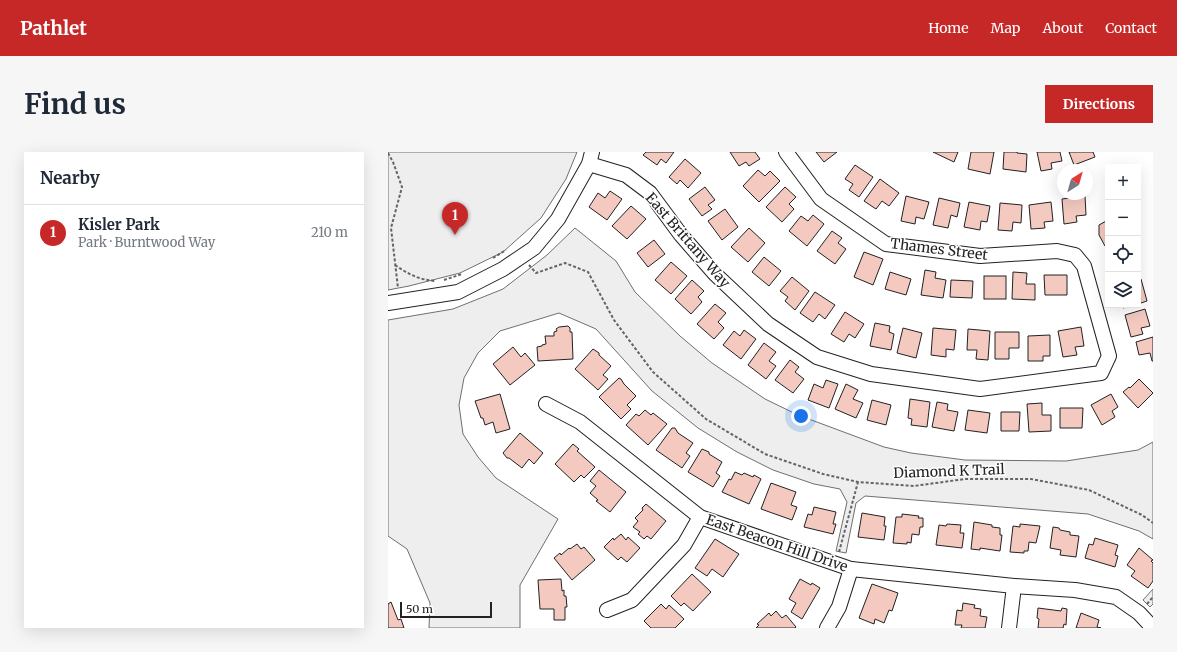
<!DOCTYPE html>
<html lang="en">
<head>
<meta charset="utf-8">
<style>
	:root { --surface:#fff; --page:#f6f6f7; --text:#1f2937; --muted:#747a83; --line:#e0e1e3; --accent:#c62828 }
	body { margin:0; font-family:Merriweather,serif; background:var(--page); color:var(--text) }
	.controls { position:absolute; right:12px; top:12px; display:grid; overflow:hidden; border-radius:0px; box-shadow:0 4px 16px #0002 }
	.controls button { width:36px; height:36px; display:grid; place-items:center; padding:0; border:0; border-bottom:1px solid var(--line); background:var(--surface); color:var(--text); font:20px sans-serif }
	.compass { position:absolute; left:669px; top:12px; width:36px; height:36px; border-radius:50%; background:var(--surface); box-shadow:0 4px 16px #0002; rotate:37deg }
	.scale { position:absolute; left:12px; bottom:10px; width:92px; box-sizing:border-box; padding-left:4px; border:2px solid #222; border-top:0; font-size:11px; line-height:14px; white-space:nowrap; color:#222; -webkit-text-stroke:3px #fff; paint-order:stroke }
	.you { position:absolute; left:413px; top:264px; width:14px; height:14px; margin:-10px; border:3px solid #fff; border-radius:50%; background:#1a73e8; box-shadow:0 0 0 6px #1a73e833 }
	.badge { display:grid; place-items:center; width:26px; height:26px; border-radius:50%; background:var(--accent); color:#fff; font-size:13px; font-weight:700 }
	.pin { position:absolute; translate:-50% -33px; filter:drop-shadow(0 1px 2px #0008) }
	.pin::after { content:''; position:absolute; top:21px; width:14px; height:12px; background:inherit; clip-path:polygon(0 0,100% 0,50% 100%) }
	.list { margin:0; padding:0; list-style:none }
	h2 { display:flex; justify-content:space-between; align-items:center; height:52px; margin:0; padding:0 16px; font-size:17px }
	h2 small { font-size:13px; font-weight:400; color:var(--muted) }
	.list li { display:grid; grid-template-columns:26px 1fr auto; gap:12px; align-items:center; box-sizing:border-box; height:56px; padding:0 16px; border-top:1px solid var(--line) }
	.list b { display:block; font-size:15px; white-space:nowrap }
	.list p { margin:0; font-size:13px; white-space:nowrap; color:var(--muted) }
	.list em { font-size:13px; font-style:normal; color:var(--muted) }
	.icon { flex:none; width:22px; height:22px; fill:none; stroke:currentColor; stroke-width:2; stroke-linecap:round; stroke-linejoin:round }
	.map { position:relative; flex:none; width:765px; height:476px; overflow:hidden; border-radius:0px }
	header { display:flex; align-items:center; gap:24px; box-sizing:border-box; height:56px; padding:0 20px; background:var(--accent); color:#fff }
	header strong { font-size:19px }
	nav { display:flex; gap:22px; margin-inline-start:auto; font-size:14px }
	.intro { display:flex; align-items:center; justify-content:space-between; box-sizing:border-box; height:96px; padding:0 24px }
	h1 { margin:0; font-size:28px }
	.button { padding:10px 18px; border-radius:0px; background:var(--accent); color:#fff; font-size:14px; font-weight:700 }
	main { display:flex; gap:24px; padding:0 24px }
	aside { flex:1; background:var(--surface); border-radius:0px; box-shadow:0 4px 16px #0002 }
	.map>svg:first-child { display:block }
</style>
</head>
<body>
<header>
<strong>Pathlet</strong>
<nav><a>Home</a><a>Map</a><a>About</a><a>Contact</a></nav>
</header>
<div class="intro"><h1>Find us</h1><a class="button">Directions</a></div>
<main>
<aside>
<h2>Nearby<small></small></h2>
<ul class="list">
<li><span class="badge">1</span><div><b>Kisler Park</b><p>Park · Burntwood Way</p></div><em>210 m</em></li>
</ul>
</aside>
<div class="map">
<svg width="765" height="476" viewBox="0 0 765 476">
	<rect width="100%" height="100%" fill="#fff"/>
	<g fill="#eee" stroke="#6f6f6f">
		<polygon points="0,0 189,0 178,27 153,66 115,100 72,121 21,134 0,138"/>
		<polygon points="187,76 228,109 247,140 292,184 324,211 377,247 410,263 496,295 523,301 577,308 678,309 750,298 765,290 765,387 751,379 700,362 477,344 468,351 458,401 448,399 459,350 452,337 426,332 385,318 349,300 310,276 264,239 208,177 171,161 112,179 90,201 76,226 71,253 75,282 90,305 108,326 170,367 132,433 132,476 41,476 42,451 19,397 0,384 0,168 65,157 115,137 159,103"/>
		<polygon points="765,437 765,452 762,455 755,448"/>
	</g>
	<g fill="#f3c9c0" stroke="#222">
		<polygon points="258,0 286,0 278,11 273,7 269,13 255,3"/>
		<polygon points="342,0 367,0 372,7 361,14 358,10 351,14"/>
		<polygon points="428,0 449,0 436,10"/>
		<polygon points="545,0 570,0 566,10"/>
		<polygon points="583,0 606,0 602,22 580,17"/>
		<polygon points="616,0 629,0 629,1 639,2 638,20 615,17"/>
		<polygon points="649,0 672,0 674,9 663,11 664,17 653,19"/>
		<polygon points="681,0 705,0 707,5 686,13"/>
		<polygon points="297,7 313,21 300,36 292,28 289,32 281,25"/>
		<polygon points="467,13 485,25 471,45 461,38 465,32 457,27"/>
		<polygon points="370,18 377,24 382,19 392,29 371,50 355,34"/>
		<polygon points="492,27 511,41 501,54 494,49 488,57 476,49"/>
		<polygon points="317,35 327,48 320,53 324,57 314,64 301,47"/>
		<polygon points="397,35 408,45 401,52 406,57 394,70 378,55"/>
		<polygon points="222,39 234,47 219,68 201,55 210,41 217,46"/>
		<polygon points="518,44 541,50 536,67 528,65 527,72 513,69"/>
		<polygon points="697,44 698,63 688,64 689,70 676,72 674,47"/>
		<polygon points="551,46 572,51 569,65 563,63 560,76 545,73"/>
		<polygon points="581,50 602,54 599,70 593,69 592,78 576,75"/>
		<polygon points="663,50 665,69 656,70 657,76 643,77 641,53"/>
		<polygon points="612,51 634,53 633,71 625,70 624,79 610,78"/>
		<polygon points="243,54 258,67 239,87 224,74"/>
		<polygon points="337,57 350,75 334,88 320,69"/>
		<polygon points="425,63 436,72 419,94 401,79 413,64 420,69"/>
		<polygon points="720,68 720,92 717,94 711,83 711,73"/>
		<polygon points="361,76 377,91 360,110 343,95"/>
		<polygon points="444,79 454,86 450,91 458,97 447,112 429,99"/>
		<polygon points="266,88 277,102 260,115 249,101"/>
		<polygon points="476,100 495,107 485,133 466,125"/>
		<polygon points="376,105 393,119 381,134 364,120"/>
		<polygon points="283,110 299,124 283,142 267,128"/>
		<polygon points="537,118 548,120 547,126 558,128 555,146 533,143"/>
		<polygon points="502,120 523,127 518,143 497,137"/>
		<polygon points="625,120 639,121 638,132 647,132 647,148 624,147"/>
		<polygon points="656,123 679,123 679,143 657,143"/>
		<rect x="596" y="124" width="22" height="23"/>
		<polygon points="404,125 421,139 407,158 397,149 400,145 392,139"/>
		<polygon points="753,127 759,149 750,152 750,128"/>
		<polygon points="304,128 316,139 310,145 314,150 303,162 287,147"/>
		<polygon points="563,128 585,129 584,146 562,145"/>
		<polygon points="427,140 447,153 437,167 431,162 425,170 412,161"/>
		<polygon points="327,152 338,161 330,170 336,176 326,187 309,172"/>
		<polygon points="734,153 745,153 735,156"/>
		<polygon points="757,157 762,174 753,176 755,182 743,185 737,163"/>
		<polygon points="457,160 476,172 467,186 461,182 456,190 443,182"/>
		<polygon points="487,171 502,174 501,180 506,182 503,198 482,194"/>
		<polygon points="180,174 182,176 182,180 184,180 185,207 150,209 149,195 154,194 154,193 158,192 157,184 166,184 166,180 169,179 168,177 171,175"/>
		<polygon points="693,175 696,194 687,195 689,203 675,205 670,179"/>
		<polygon points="515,176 534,181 528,206 509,201"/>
		<polygon points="545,176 568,178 566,198 558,197 558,205 543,203"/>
		<polygon points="580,177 602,179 600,208 588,207 589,198 579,198"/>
		<polygon points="356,178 368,187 353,207 335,193 346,179 352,184"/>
		<polygon points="607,180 631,180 631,196 621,196 621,207 607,207"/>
		<polygon points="662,183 662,204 655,204 655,209 640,209 640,184"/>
		<polygon points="765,185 765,209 764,209 762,201 751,203 748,190"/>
		<polygon points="376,191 388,200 381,209 388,214 378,227 360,213"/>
		<polygon points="125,195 133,205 137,201 147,213 122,233 105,212"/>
		<polygon points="205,197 211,201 211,203 223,214 215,223 220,227 210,238 187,217"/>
		<polygon points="402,208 411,215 407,220 416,227 405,241 387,228"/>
		<polygon points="231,226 233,227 236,232 248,244 239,253 243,257 233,267 211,245"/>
		<polygon points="751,227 765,241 750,256 735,240 741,235 742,236"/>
		<polygon points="438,228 450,232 441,256 420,248 426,232 435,236"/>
		<polygon points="458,232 470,238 465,247 475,251 468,266 447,257"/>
		<polygon points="112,242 122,277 108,281 105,270 97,273 95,266 93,266 87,249"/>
		<polygon points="723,242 730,255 724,259 727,265 714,273 703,253"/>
		<polygon points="522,247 542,250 539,275 523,273 524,267 520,266"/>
		<polygon points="484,248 503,253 498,273 479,268"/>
		<polygon points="549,250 560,252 559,258 570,260 566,279 544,275"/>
		<polygon points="654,251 654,263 663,263 663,279 641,280 639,252"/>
		<polygon points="672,256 695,256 694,276 672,276"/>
		<polygon points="257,258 263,263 265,261 279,272 260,293 238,273 248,262 251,264"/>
		<polygon points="580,258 602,261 599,281 577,278"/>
		<polygon points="613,260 632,260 631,279 613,279"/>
		<polygon points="284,276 287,276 290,281 305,291 298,301 302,304 294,316 268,298"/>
		<polygon points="132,281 155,301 146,312 141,307 134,316 121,306 119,306 115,301"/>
		<polygon points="185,292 191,297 189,299 207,315 196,326 193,323 186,330 167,312"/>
		<polygon points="314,297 321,300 321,302 334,310 328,321 332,324 325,335 300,320"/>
		<polygon points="211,318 238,340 222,360 208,349 210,348 202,341 208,334 202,329"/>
		<polygon points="347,320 354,323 356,321 365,325 366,323 373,327 361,352 334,340 341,327 343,328"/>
		<polygon points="383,331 408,340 403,353 409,355 404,368 373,357"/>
		<polygon points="258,352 278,369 263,387 259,384 256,387 250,382 252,380 245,375 250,369 247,366 255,358 254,356"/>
		<polygon points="426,355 448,360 445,372 448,372 445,382 416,375 420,362 424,363"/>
		<polygon points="474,361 497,365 496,374 498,374 496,388 470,385"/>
		<polygon points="514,362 531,364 530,366 535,366 535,375 532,375 531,383 524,382 523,391 519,390 519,392 505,391 508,365 514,365"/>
		<polygon points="586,370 604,373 604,375 612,376 612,383 614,383 612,399 592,396 592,398 583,397"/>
		<polygon points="559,372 573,373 572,381 576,381 574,396 548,393 551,373 558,374"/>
		<polygon points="632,372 652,374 648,391 641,390 640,399 636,399 636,401 622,400 625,374 632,375"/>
		<polygon points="665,375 671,376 672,378 682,380 682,383 691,384 688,405 672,403 673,398 662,396"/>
		<polygon points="233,382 238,388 240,385 252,396 239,410 233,405 230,408 216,395 225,386 226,388"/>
		<polygon points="707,386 730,393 727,403 730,404 727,415 697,406 701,392 705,393"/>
		<polygon points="327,387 351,402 335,425 324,417 319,424 307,416"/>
		<polygon points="189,392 193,397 196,395 207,408 184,428 166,406 172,401 173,403 181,396 182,397"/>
		<polygon points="751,396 765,408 763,409 765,411 765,429 760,436 743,424 747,419 739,413"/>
		<polygon points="304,422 323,440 305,459 296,451 293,454 283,444"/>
		<polygon points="173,427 174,439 176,438 176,444 178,444 179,455 177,455 177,468 166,468 166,457 152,457 150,428"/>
		<polygon points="412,427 423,433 424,431 432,436 414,467 403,460 408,451 401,447"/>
		<polygon points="484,432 510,441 504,459 501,458 496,471 487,467 486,472 471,466"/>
		<polygon points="3,450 10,468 13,467 16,476 0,476 0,452"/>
		<polygon points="575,451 587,453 586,456 593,457 592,464 599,465 597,476 573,476 574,473 567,473 569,458 574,459"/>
		<polygon points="273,452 278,457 281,453 296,467 287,476 263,476 256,469"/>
		<polygon points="650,456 673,459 674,456 679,457 678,473 676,472 675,476 650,476 651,467 649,466"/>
		<polygon points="388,459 394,466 398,463 408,475 407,476 368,476 371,473 369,472 381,461 383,464"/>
		<polygon points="693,461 711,468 709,475 713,476 688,476"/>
	</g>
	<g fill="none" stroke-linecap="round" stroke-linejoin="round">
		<defs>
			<g id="minor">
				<polyline points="201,12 238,23 262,41 293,83 327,122 380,172 429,205 483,222 592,237 713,221 721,204 696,114 687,103 669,99 592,104 498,92 433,47 398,0"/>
				<polyline points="0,151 70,140 115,117 146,96 170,67 201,12 204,0"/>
				<polyline points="158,252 192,270 312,365 463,417 626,434 687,438 728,445 751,461 765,476"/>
				<polyline points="219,458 244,448 296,393 312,365"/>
				<polyline points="439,476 451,455 463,417"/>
				<polyline points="621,476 626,434"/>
			</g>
		</defs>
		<use href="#minor" stroke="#222" stroke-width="16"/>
		<g stroke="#646464" stroke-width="2" stroke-dasharray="3 2" stroke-linecap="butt">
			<polyline points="0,1 5,10 14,35 3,76 10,136"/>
			<polyline points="105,106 118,98"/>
			<path d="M7 113C20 122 31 128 48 129"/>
			<polyline points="141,113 148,121 177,111 200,120 226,168 265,220 318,267 377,302 435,322 470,330 526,334 577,327 643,327 701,338 754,363 765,371"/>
			<polyline points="56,128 74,122"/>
			<polyline points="451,400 470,330"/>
			<polyline points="759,452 765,445"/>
		</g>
		<use href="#minor" stroke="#fff" stroke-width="14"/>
	</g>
	<g text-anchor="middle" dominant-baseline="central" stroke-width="3" stroke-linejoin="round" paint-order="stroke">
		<g font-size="14" fill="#222" stroke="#fff">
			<text transform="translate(300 88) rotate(49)">East Brittany Way</text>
			<text transform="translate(551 97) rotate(7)">Thames Street</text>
			<text transform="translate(561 319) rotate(-2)">Diamond K Trail</text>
			<text transform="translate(389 391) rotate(19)">East Beacon Hill Drive</text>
		</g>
	</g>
</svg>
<div class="controls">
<button>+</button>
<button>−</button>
<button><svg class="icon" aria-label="locate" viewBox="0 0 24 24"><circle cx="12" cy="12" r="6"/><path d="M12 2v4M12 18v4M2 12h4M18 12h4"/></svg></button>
<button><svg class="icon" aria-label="layers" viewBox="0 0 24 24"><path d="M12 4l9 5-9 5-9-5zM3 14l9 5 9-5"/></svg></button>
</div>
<svg class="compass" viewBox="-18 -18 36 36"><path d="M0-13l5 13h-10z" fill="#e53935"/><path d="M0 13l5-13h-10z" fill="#747a83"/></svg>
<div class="scale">50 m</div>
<div class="you"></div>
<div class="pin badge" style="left:67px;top:83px">1</div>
</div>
</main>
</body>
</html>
